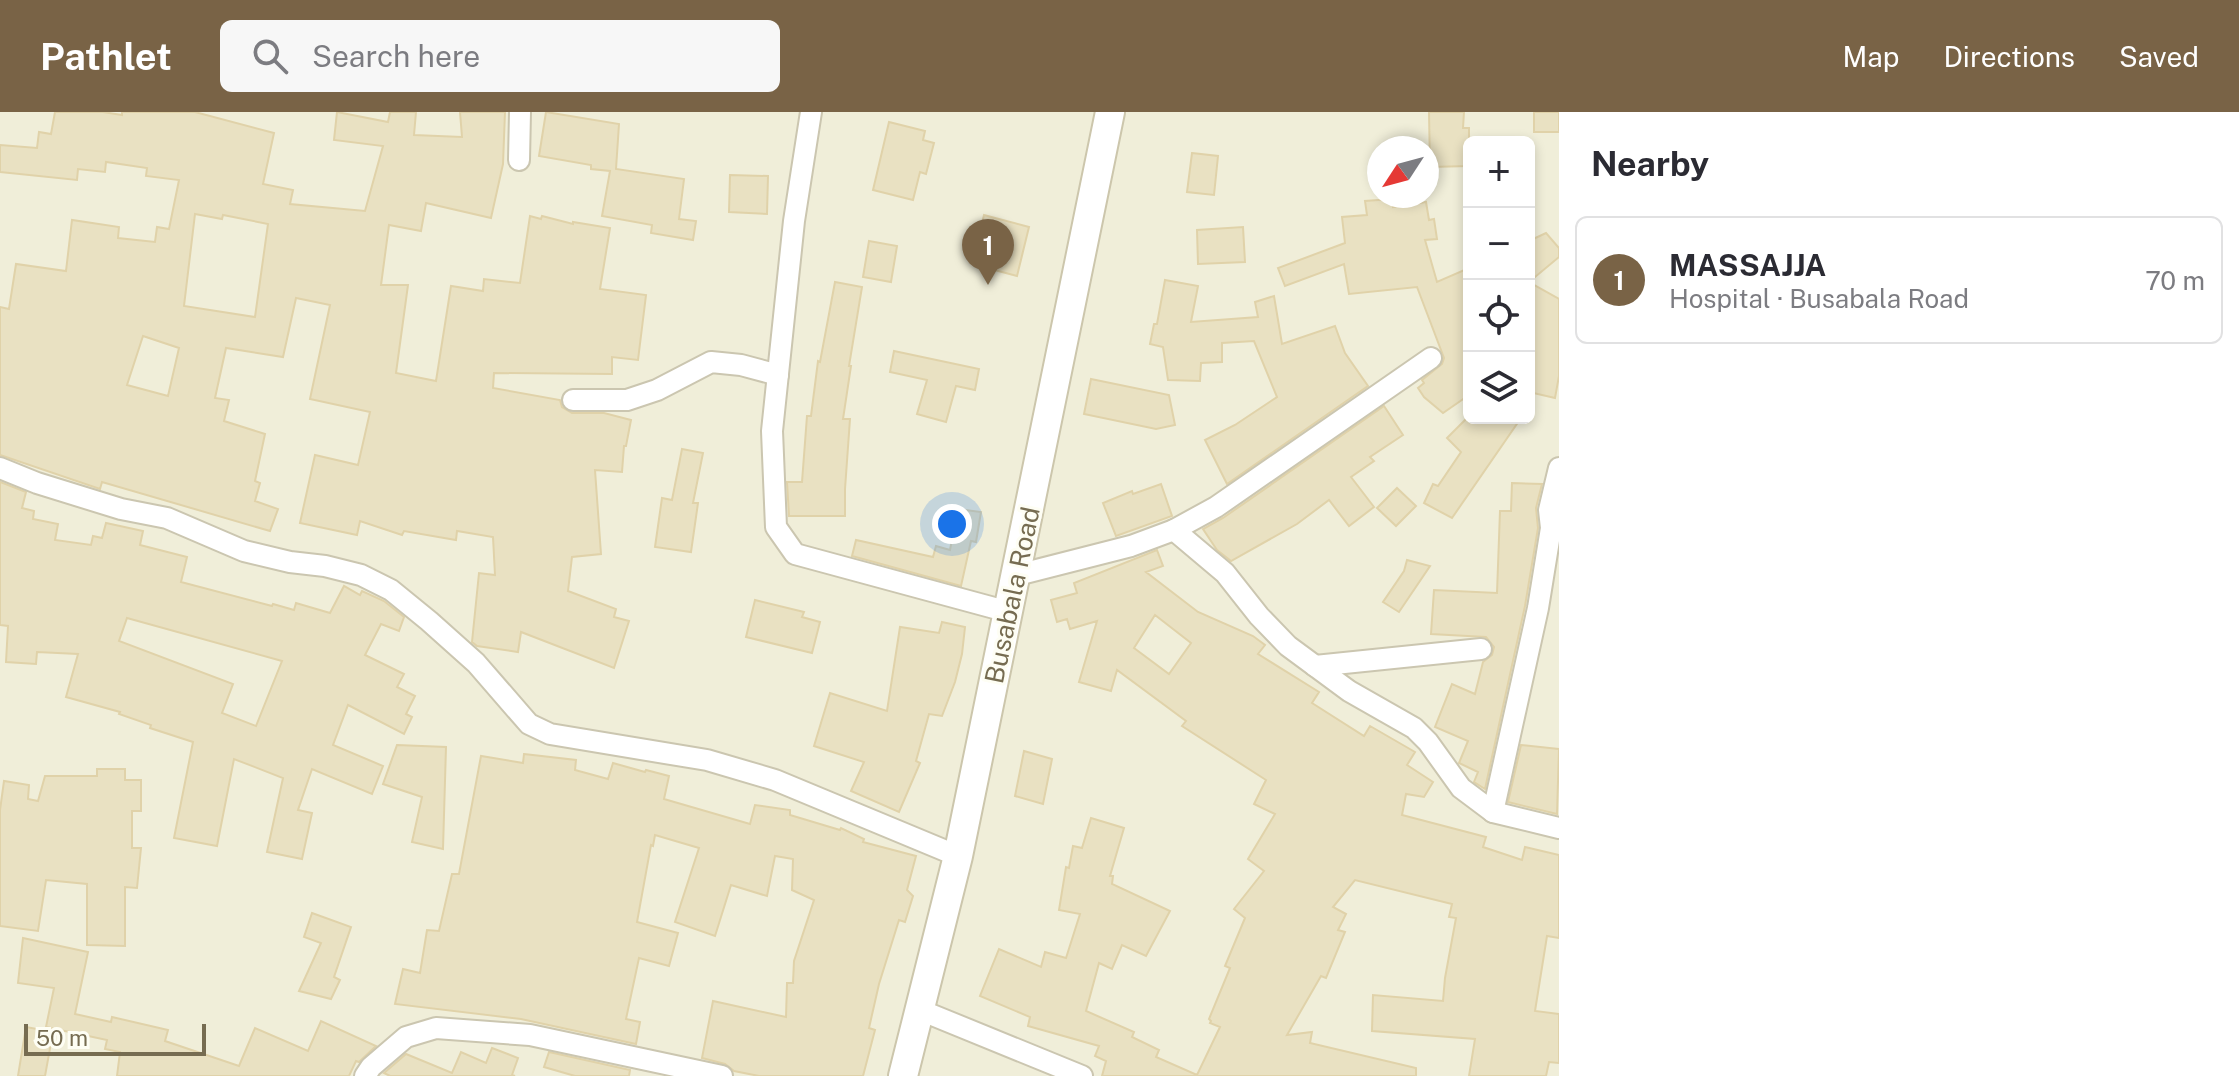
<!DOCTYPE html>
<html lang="en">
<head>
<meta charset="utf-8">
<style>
	:root { --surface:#fff; --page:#f7f7f7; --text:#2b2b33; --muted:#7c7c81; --line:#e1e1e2; --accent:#796346 }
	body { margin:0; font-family:"Public Sans",sans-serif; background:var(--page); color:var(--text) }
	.controls { position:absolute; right:24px; top:24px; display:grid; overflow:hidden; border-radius:12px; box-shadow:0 4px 12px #0003 }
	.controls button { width:72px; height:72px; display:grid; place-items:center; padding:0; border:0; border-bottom:2px solid var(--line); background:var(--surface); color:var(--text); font:40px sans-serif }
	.compass { position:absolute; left:1367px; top:24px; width:72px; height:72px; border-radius:50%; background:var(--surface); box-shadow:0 4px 12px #0003; rotate:234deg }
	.scale { position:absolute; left:24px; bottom:20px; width:182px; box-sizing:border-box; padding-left:8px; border:4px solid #766c51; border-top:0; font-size:22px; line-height:28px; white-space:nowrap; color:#766c51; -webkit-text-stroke:6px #fefef4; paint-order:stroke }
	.you { position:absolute; left:952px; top:412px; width:28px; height:28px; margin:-20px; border:6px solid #fff; border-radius:50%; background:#1a73e8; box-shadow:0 0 0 12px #1a73e833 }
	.badge { display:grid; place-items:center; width:52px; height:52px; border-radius:50%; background:var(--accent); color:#fff; font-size:26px; font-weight:700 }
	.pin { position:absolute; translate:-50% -66px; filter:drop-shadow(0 2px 4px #0008) }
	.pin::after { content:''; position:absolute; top:42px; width:28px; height:24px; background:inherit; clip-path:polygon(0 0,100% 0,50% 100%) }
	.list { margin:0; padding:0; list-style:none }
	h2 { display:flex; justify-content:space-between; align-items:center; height:104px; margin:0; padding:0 32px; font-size:34px }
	h2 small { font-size:26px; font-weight:400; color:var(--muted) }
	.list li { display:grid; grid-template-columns:52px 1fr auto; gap:24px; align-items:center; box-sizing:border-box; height:128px; margin:0 16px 16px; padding:0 16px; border:2px solid var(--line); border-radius:12px }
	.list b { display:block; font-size:30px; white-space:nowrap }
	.list p { margin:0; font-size:26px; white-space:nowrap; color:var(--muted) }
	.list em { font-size:26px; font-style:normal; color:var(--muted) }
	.icon { flex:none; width:44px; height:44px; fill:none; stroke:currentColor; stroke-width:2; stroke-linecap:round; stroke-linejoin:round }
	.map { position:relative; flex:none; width:1559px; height:964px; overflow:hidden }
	header { display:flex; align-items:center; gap:48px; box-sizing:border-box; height:112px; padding:0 40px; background:var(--accent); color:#fff }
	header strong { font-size:38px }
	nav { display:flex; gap:44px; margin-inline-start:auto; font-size:28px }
	.search { width:560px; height:72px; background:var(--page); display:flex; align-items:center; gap:20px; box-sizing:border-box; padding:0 28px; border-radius:12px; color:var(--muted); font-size:30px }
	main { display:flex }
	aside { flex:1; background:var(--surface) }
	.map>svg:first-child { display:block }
</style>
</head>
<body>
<header>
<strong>Pathlet</strong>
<div class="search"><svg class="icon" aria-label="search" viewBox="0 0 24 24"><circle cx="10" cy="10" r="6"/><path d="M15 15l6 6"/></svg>Search here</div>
<nav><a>Map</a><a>Directions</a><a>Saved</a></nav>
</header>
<main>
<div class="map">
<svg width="1559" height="964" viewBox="0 0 1559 964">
	<rect width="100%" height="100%" fill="#fbfbed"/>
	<path fill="#f0eed9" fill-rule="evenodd" d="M0 0H1559V964H0ZM1469 30H1529V306H1469ZM1379 36H1427V84H1379Z"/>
	<g fill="#e9e1c2" stroke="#e0d2a9" stroke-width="2" fill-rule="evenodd">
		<path d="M55 0H103L122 3V0H195L274 21 263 72 293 78 290 92 365 99 383 34 334 28 337 0 388 10 390 0H416L414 23 462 25 460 0H505L503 52 491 106 426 91 421 119 389 113 381 173H408L396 261 436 269 451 174 483 179 484 167 520 171 530 104 541 107 542 104 573 112V110L610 116 600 177 646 183 638 248 612 245V262L494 261 493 276 560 288 562 295 572 301H604L631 308 626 334H624L622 360 595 358 601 442 572 445 568 479 616 497 614 505 629 509 614 556 521 520 518 540 477 534 472 530 479 461 495 463 493 425 457 419 456 428 404 419 402 423 360 409 357 423 300 411 315 343 358 353 370 300 310 287 330 193 296 186 283 245 226 236 215 286 229 288 224 309 265 322 255 369 260 371 255 389 278 397 270 419 102 370 100 377 0 343V195L9 197 16 152 66 159 72 108 119 115 118 126 155 130 157 115 169 117 179 68 146 64 147 56 106 50 105 60 78 57 77 68 0 60V33L37 36 39 20 51 22ZM195 102 222 107 223 103 268 112 255 205 184 194ZM143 224 179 236 168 284 127 273Z"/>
		<polygon points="546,0 619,12 616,57 684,67 679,107 696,109 693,128 651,121 652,113 602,104 610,59 591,57 591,53 539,44"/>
		<polygon points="1429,0 1464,0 1463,16 1469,16 1469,54 1430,55"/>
		<rect x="1534" y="0" width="25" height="20"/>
		<polygon points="889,10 925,19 923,28 934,31 926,62 920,60 913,88 873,78"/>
		<polygon points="1192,41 1218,44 1214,83 1187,80"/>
		<polygon points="730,63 768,64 767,102 729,100"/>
		<polygon points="1392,87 1393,95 1426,90 1429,108 1434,107 1437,127 1425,128 1437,170 1469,156 1469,283 1443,301 1424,285 1418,276 1424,271 1422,268 1442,252 1444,246 1417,175 1349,182 1344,152 1285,174 1278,156 1345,131 1342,105 1367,103 1365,89"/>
		<polygon points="984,103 1029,115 1017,164 972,152"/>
		<polygon points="1243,115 1245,150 1198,152 1197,118"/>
		<polygon points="1546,121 1559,136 1559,145 1529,170 1559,187 1559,264 1555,286 1529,280 1529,129"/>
		<polygon points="869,129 897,134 891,170 863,165"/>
		<polygon points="1165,168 1198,174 1191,210 1258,205 1255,190 1274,184 1282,232 1335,214 1345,241 1368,274 1227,372 1205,328 1235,313 1277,285 1254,229 1222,231 1222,250 1201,251 1200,269 1168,268 1163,235 1150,232 1154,212 1157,212"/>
		<polygon points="835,170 862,175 849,254 851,254 843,307 850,307 845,377 845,404 789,404 787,370 802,370 807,304 811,304 818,249 820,250"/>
		<polygon points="894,239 979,257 975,278 956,274 946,310 917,302 927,268 890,260"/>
		<polygon points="1091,267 1169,283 1175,313 1156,317 1084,302"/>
		<polygon points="1384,294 1403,323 1370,345 1374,349 1351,365 1374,395 1349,414 1329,388 1297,412 1231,449 1217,438 1203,417 1223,406"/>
		<polygon points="1467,306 1521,306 1452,406 1424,391 1433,372 1438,374 1461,340 1447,326"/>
		<polygon points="682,337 703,341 693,391 698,391 691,440 655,435 662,386 672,388"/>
		<path d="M0 370 26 380 22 396 34 399 33 407 58 412 55 428 91 433 93 424 102 426 106 411 143 419 140 433 187 445 181 470 272 494 273 492 294 498 296 491 330 501 344 474 360 483 362 479 384 489 404 505 399 519 381 512 365 543 404 562 397 575 415 584 406 602 412 605 404 622 348 593 333 633 383 654 372 682 312 657 298 698 312 701 302 747 267 740 283 666 234 647 217 734 174 726 193 630 150 616 151 613 119 602 120 600 66 585 78 542 37 540 36 552 6 550 8 514 0 513ZM127 506 282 549 256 614 222 601 233 572 119 529Z"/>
		<polygon points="1512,371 1542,372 1536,396 1538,416 1525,494 1485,677 1474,670 1478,660 1459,651 1468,629 1435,615 1452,572 1475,582 1483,550 1492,543 1494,535 1486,525 1431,522 1434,478 1497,481 1500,399 1511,399"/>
		<polygon points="1161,372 1172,404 1116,424 1103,391 1132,379 1133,382"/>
		<polygon points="1397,376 1416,394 1396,414 1377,396"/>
		<polygon points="958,397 981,400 976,430 971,429 961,474 852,444 856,428 933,445 936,434 950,438"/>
		<path d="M1157 438 1163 454 1146 460 1198 500 1253 524 1265 533 1258 542 1319 580 1312 591 1364 624 1370 614 1415 640 1407 653 1433 670 1424 685 1406 682 1402 703 1486 725 1483 735 1522 748 1525 735 1559 743V826L1547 824 1535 899 1559 902V951L1549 950 1546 964H1469L1475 927 1372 919 1373 883 1443 889 1445 866 1456 806 1449 805 1452 792 1355 768 1333 795 1346 802 1338 818 1345 820 1326 866 1321 864 1287 923 1312 920 1310 931 1416 956V964H1102L1106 949 1095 944 1099 934 1028 914 1030 905 980 884 999 837 1041 855 1045 840 1066 846 1080 802 1059 798 1066 755 1069 756 1073 734 1082 736 1091 706 1124 716 1110 764H1113L1112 772 1170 799 1146 844 1122 833 1112 857 1099 851 1086 899 1134 920 1132 925 1159 938 1156 945 1197 963 1220 915 1210 911 1211 909 1209 907 1230 856 1225 854 1245 806 1234 797 1264 759 1248 747 1275 702 1254 692 1266 668 1182 614 1186 609 1117 558 1111 579 1079 570 1097 509 1070 517 1067 507 1057 510 1051 488 1077 481 1074 471ZM1155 503 1191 531 1169 562 1134 536Z"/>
		<polygon points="1407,448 1430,454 1399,500 1383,490 1404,459"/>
		<polygon points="755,488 804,500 802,505 820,510 812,541 746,525"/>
		<polygon points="942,510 965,515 962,542 955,570 942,604 929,602 916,649 920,651 899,700 851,679 864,650 814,634 830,581 887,599 900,515 939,521"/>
		<polygon points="397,633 446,635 443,737 412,730 422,685 383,672"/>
		<polygon points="1521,633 1559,637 1557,702 1508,690"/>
		<polygon points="1024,639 1052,647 1043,692 1015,684"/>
		<polygon points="524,642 576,648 575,658 608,667 613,651 645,660 646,658 669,664 664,687 750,712 755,693 790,698 790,703 840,718 841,716 864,727 863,730 916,744 907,778 913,784 905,810 899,808 879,872 869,916 875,918 863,964 759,964 734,959 725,952 702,946 713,889 786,905 787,871 793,871 794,849 814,788 792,778 793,747 775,744 767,784 731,773 715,824 675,810 699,736 655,723 653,734 651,733 637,810 678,821 669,854 639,846 626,907 640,910 636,932 521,907 395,892 403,857 420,861 427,818 439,819 452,762 459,762 481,644 523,651"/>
		<polygon points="97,657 125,657 125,668 141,668 141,699 132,699 132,736 141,736 137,776 125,775 125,834 87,833 87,772 46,768 38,819 0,814 0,698 4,669 29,673 28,687 38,689 45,664 97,664"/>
		<polygon points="312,801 351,815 334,865 340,868 331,887 299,879 321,831 304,825"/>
		<polygon points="23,826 88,840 75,902 111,910 112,905 168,918 165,929 239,954 255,916 308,939 321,909 376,934 359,950 356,949 349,964 117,964 120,940 105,937 107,928 46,915 54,876 18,871"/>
		<polygon points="26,915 53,920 45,964 18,964"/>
		<polygon points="492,936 518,946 512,963 515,964 390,964 384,961 406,942 452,961 461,940 486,951"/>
		<polygon points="549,940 630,958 629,964 575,964 544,955"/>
	</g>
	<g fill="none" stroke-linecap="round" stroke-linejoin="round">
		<defs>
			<g id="street">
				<polyline points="811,0 794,109 772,319 776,415 795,442 1009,500"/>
				<polyline points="519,48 520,0"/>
				<polyline points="573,288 627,288 657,278 711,250 741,253 778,263"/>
				<polyline points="0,356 37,371 121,397 167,406 244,439 290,450 325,454 361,463 391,478 429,509 476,551 529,612 550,622 707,648 775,668 958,744"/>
				<polyline points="1174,418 1225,461 1259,504 1288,534 1349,579 1414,616 1428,630 1461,676 1493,700 1559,716"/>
				<polyline points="1017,463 1131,434 1174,418 1216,395 1431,246"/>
				<polyline points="1315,554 1481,537"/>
				<polyline points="1493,700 1538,496 1551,416 1549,398 1559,356"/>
				<polyline points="920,898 1082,964"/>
				<polyline points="365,964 371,955 406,925 436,916 530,923 722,964"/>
			</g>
			<polyline id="secondary" points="903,964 958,744 1110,0"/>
		</defs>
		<use href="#street" stroke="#cbc6b0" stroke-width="24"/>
		<use href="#secondary" stroke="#ccc6ac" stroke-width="32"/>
		<use href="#street" stroke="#fff" stroke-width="20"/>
		<use href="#secondary" stroke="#fff" stroke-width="28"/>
	</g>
	<g text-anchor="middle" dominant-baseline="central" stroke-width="6" stroke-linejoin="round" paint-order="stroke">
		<g font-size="26" fill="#766c51" stroke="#fefef4">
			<text transform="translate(1012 483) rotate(-78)">Busabala Road</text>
		</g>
	</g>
</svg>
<div class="controls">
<button>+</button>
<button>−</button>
<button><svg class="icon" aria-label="locate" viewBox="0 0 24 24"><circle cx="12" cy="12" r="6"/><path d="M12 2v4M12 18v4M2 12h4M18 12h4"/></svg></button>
<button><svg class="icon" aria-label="layers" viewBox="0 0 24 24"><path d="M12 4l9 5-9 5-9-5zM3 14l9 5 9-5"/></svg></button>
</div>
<svg class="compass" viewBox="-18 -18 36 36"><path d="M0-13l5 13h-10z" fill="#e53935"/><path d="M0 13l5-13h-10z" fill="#7c7c81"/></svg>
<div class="scale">50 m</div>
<div class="you"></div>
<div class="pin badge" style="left:988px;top:173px">1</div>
</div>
<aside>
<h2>Nearby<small></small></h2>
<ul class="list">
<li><span class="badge">1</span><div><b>MASSAJJA</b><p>Hospital · Busabala Road</p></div><em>70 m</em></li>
</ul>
</aside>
</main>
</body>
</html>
